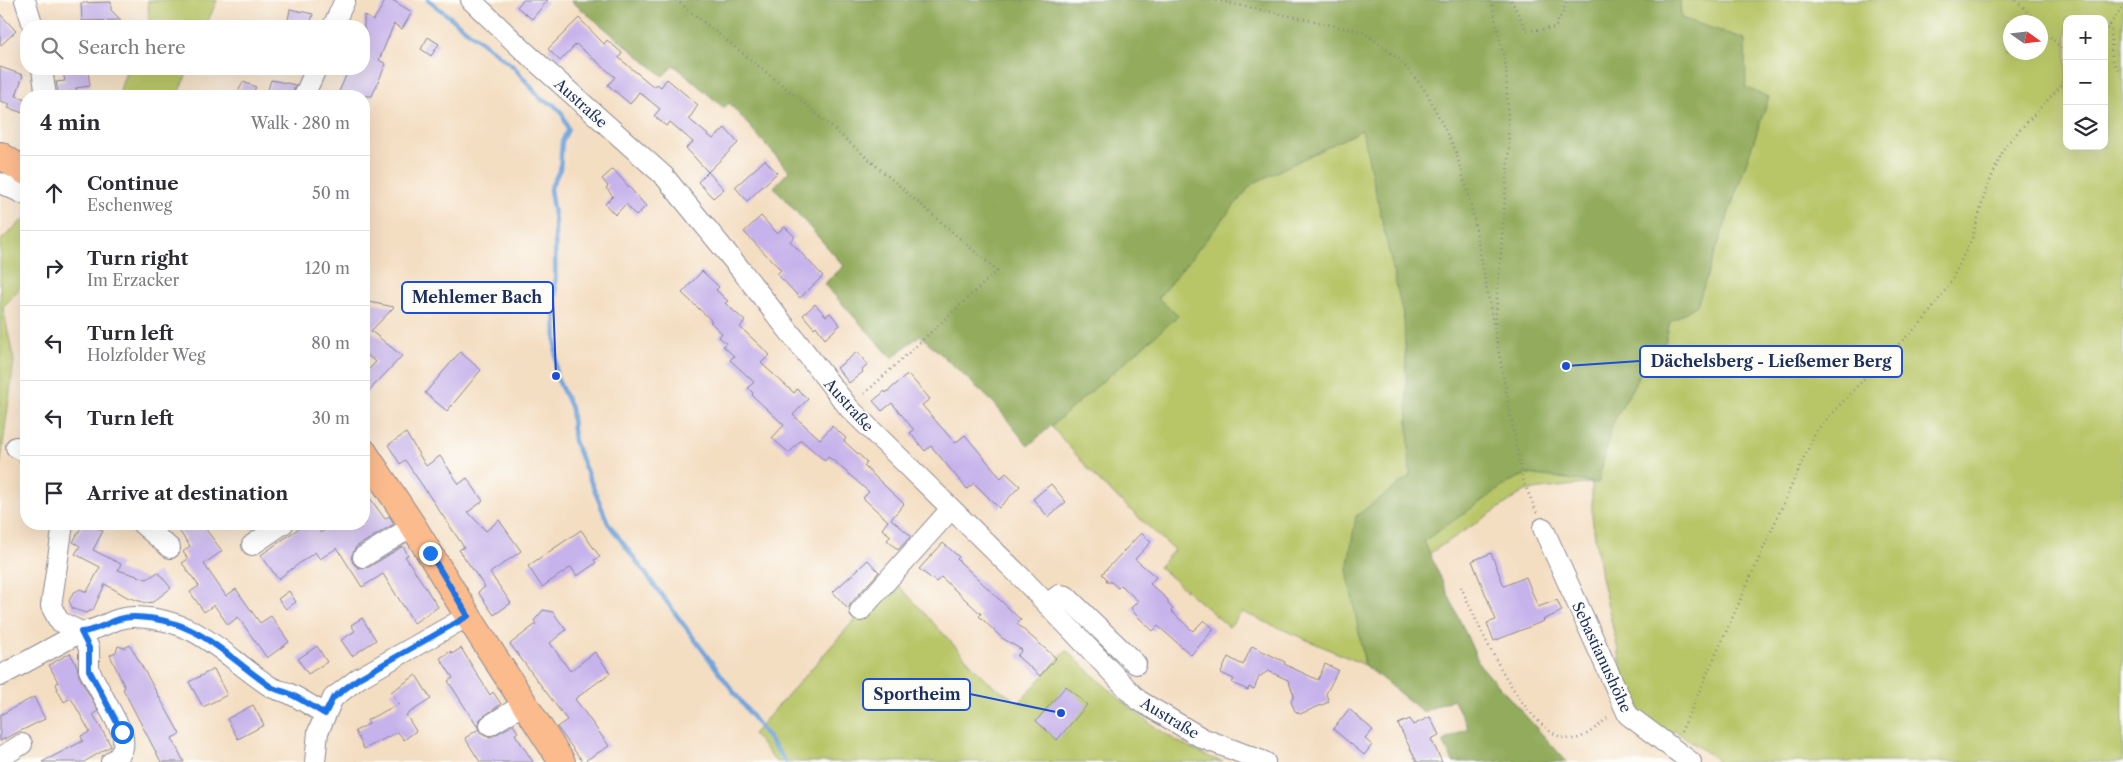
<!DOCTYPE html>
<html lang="en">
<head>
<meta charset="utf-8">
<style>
	:root { --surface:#fff; --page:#f2f2f3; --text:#2b2b33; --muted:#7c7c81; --line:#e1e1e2 }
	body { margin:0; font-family:"Libre Caslon Text",serif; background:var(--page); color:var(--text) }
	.controls { position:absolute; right:15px; top:15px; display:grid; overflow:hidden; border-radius:10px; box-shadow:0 5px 20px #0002 }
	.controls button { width:45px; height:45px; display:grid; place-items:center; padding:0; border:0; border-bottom:1px solid var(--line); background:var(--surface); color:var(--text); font:25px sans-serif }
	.compass { position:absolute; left:2003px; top:15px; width:45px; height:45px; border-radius:50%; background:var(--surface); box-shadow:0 5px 20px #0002; rotate:104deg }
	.stop { position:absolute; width:15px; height:15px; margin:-11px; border:4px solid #1a73e8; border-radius:50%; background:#fff }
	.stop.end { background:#1a73e8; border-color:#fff; box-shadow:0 1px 5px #0008 }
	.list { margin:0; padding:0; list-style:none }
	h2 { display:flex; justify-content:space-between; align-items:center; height:65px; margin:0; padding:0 20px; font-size:21px }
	h2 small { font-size:16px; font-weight:400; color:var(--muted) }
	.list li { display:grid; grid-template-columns:32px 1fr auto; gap:15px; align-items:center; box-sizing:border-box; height:75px; padding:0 20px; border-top:1px solid var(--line) }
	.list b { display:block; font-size:19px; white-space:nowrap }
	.list p { margin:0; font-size:16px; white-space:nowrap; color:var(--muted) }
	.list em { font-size:16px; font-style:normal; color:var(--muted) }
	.icon { flex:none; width:28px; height:28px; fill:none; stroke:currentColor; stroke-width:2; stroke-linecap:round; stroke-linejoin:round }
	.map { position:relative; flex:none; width:2123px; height:762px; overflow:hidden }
	.search { position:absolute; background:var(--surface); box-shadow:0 5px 20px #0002; left:20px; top:20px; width:350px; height:55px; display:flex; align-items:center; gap:12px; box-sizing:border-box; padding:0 18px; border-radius:20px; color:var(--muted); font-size:19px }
	.panel { position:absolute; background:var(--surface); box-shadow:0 5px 20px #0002; left:20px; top:90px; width:350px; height:440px; border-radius:20px }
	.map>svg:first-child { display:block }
</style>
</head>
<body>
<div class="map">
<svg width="2123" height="762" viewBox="0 0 2123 762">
	<rect width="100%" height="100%" fill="#fdfcf7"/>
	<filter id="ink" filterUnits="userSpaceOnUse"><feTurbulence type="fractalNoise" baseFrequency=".02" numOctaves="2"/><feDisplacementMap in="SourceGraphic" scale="10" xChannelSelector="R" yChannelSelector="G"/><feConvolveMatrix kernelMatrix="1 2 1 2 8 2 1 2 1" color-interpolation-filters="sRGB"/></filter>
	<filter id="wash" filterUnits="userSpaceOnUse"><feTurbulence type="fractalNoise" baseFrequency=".0096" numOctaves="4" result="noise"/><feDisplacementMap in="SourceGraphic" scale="20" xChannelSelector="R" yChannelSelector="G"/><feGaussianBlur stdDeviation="1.12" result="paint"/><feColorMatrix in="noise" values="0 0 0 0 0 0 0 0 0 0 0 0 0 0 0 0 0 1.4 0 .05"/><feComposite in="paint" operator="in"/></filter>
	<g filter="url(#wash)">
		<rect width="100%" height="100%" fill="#f4dec2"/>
		<g fill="#b8c668" stroke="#6a7a63" fill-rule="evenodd">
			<polygon points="148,0 217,0 206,26 141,26 149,26"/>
			<path d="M724 0H2123V762H1720L1676 731 1663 736 1632 710 1601 577 1592 517V483L1525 491 1354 603 1365 665 1242 612 1229 627 1159 567 1174 550 1099 481 1051 426 1065 414ZM2067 19H2104V146H2067ZM2010 22H2040V52H2010Z"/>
			<polygon points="127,69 189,69 177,96 123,96 120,90"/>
			<polygon points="23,220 26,222 26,281 3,307 14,361 0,467 0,241"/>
			<path d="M892 578 987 681 1019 703 1066 650C1114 694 1160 741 1223 762H776L753 734Z"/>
		</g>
		<polygon fill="#92ab5c" stroke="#566d5d" points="570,0 1680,0 1681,18 1745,39 1746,88 1769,97 1697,305 1670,322 1665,343 1645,365 1612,425 1598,483 1527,474 1511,481 1424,541 1480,665 1567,762 1453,762 1443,741 1468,728 1453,699 1423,712 1365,665 1347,570 1356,516 1410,476 1404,320 1362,130 1252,184 1158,298 1178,316 1028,446 994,403 920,335 892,358 824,284 844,266 774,187 789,171 729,103 724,108 674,65 663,76"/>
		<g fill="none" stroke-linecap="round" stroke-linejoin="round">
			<polyline stroke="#70a4dc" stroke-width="4.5" points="428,0 514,67 542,100 553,104 562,113 568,129 562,142 560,169 550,189 555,221 556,376 571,408 574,441 608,523 786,762"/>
		</g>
		<g id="blocks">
			<g fill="#c7b3eb">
				<polygon points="386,0 392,0 412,12 402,29 394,24 379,60 386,64 372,96 337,96 349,69 364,69 364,15 373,21"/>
				<polygon points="523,0 548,0 532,19 517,7"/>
				<polygon points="111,2 111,10 121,20 82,21 81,3"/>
				<polygon points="290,9 313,14 310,26 287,26"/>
				<polygon points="0,14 16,31 0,46"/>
				<polygon points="579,18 604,44 607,40 622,53 619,58 654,87 657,84 661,87 667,79 698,105 689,119 713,139 725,128 738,143 708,172 686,148 693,142 670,122 666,126 654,116 660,109 639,92 630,104 608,85 615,77 576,44 560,61 548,49"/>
				<polygon points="428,37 439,44 431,56 421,49"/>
				<polygon points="0,67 23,75 16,96 26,99 26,114 8,108 10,104 0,101"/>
				<polygon points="75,69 88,71 90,86 76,88 77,96 59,96 56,82 65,81 63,72"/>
				<polygon points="271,80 296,85 292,96 266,96"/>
				<polygon points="243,82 256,87 251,96 236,96"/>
				<polygon points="765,160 777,173 747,201 735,187"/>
				<polygon points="613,169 646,206 636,216 626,204 615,215 605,204 613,196 606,188 608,186 602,179"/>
				<polygon points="708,172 724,189 713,198 698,182"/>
				<polygon points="761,216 777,233 785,227 795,237 790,241 823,276 800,298 777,274 781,270 744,232"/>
				<polygon points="702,271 719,287 716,290 728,301 725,303 745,321 740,327 770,355 761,363 794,393 797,389 808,399 793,415 820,439 832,426 846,438 844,441 867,462 864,466 904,504 891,519 911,536 898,550 887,540 891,536 882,529 888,521 863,498 869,492 834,461 828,457 825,461 801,440 789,453 772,438 784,425 752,395 753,393 748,388 754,382 730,360 734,356 723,346 726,343 719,337 722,333 710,322 712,321 682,293"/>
				<polygon points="364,301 394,307 371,331 402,356 364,396 364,374 376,362 364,353"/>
				<polygon points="815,304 826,316 830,313 840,325 825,339 816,326 814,328 803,315"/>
				<polygon points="460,352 481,370 447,411 425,393"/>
				<polygon points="857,352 868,365 862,370 863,372 849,383 837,368"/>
				<polygon points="908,374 930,399 922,405 955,443 965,435 1001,478 1006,473 1020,486 999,508 974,483 967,489 931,446 925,451 910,433 914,430 892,403 882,411 873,401 885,391 886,393"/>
				<polygon points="406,433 426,466 440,456 459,484 467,478 483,501 468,512 486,531 499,520 521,551 490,573 511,603 494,615 478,592 485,587 459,550 464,547 405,460 400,464 388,445"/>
				<polygon points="1051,484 1066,502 1048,517 1033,499"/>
				<polygon points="364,490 385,519 389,516 394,524 356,547 351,557 353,563 358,568 369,567 403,546 408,555 405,556 438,607 414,623 383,574 362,587 337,548 320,559 315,552 278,579 261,555 305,524 315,524 321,533 334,524 364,524"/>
				<polygon points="83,524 89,524 103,531 93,550 121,564 118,570 147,579 158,572 171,588 153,602 146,603 127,597 105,584 93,610 86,613 73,609 69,601 73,593 80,589 87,592 100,567 75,554 80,546 73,542"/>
				<polygon points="174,524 202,524 222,551 204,564 226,596 236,589 260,623 271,616 289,642 267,658 238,617 228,625 214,605 204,612 190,592 199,586 182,563 188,559 183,552 190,546"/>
				<polygon points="581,530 600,557 594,560 596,563 577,576 571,567 542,587 528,566"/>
				<polygon points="1141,533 1151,542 1135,559 1156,577 1150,584 1168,600 1168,604 1173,609 1171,611 1193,631 1204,620 1214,629 1191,655 1158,626 1153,631 1136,615 1131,608 1138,601 1121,585 1118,588 1111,582 1107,582 1106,578 1102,574"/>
				<polygon points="943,543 959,557 957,559 1021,620 1017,624 1056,658 1040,676 1017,656 1022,650 1002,638 979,616 981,614 941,577 936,582 919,569"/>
				<polygon points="1491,553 1504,586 1526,577 1538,607 1557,600 1562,611 1543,620 1544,621 1494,641 1487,623 1496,620 1472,561"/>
				<polygon points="868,560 879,572 851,603 848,609 833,592"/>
				<polygon points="289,591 296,602 286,609 278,599"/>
				<polygon points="543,610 553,612 566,630 550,643 570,671 595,652 610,673 575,699 609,746 583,762 557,727 567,720 510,644 536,624 534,621"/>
				<polygon points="362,618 376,640 352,656 341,640 355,631 351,625"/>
				<polygon points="130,645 180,734 172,738 184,762 161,762 123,689 125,688 110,655 116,652 118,646 124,648"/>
				<polygon points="317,646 327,662 308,674 298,659"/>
				<polygon points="1252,646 1285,662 1284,664 1318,680 1325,664 1338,670 1326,694 1329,702 1300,714 1295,711 1291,702 1294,695 1288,680 1268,671 1259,677 1254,689 1249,687 1248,690 1232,683 1234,679 1221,673 1228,657 1243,665"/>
				<polygon points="461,648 490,695 493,692 501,704 480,719 478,725 480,732 485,736 491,737 513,725 518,732 515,734 533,762 480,762 465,738 479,729 448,681 453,678 440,658 451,651 452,654"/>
				<polygon points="70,653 77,666 79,676 98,711 93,714 111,746 84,762 42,762 83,741 81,736 90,732 71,698 64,702 57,689 58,689 56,684 58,682 49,665"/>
				<polygon points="214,669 227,695 203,707 189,682"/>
				<polygon points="416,675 431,699 406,715 416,731 404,740 398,732 364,749 355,731 369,724 367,720 399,704 391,692"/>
				<polygon points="1066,686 1087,705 1057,740 1036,721"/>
				<polygon points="34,697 45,719 0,741 0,715"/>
				<polygon points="253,705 264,725 238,739 227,719"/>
				<polygon points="1349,709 1373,730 1365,739 1372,745 1364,755 1333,729"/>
				<polygon points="1430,717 1439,735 1431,739 1442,762 1417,762 1398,724 1410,719 1413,725"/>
			</g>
		</g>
	</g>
	<g filter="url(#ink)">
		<use href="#blocks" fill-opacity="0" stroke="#888690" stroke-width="1"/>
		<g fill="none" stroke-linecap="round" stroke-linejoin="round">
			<defs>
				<g id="minor">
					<polyline points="25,0 33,26"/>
					<polyline points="471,0 524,51 664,176 741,270 849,408 1024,580 1138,700 1202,738 1265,762"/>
					<polyline points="333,26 345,0"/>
					<polyline points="42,69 46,96"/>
					<polyline points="304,96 316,69"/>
					<polyline points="0,183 26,195"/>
					<polyline points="16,447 26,452"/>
					<path d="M63 524 51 606 59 621 81 632 89 648V670L122 732C125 746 124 754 111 762"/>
					<polyline points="142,524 170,548"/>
					<polyline points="1543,528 1628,715 1691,762"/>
					<polyline points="252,545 283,524"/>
					<polyline points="363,557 413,526"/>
					<polyline points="1047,604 1059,595 1066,596 1136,664"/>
					<polyline points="860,611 951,509"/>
					<path d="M0 676 81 632C100 631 114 616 135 617 199 619 222 655 271 687 276 690 283 691 288 693 301 699 313 707 325 714"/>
					<polyline points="490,725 524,704"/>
					<polyline points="0,758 22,744"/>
					<polyline points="315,762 318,732 333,698 359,678 468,616"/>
				</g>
				<g id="major">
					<polyline points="0,155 26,172"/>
					<polyline points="364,452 413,526 468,616 562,762"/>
				</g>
			</defs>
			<use href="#minor" stroke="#888690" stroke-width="22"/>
			<use href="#major" stroke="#888690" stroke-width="28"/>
			<g stroke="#888690" stroke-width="2.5" stroke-dasharray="1 4" stroke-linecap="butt">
				<polyline points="676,0 796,96 997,271 862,396"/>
				<polyline points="1216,0 1364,32 1401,61 1427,93 1456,152 1471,205 1523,481 1537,513"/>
				<polyline points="1491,0 1506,67 1509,148 1495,325"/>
				<polyline points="1511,0 1527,31 1555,28 1568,0"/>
				<polyline points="2016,0 2037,22"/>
				<path d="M2110 25C2114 39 2107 58 2118 69"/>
				<polyline points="2040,26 2067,54"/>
				<polyline points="2104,33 2123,6"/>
				<path d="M1461 587C1478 624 1525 736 1570 739 1585 740 1599 724 1610 716"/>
				<polyline points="1681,732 1816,431 1875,367 1924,320 1949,285 1972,238 1986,190 2005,146 2067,79"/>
			</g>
			<use href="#minor" stroke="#fff" stroke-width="20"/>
			<use href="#major" stroke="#fbbb8d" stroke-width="26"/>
		</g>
	</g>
	<g fill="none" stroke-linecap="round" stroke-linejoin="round" filter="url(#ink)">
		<path stroke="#1a73e8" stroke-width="6" d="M122 732 89 670V648L81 632C100 631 114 616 135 617 199 619 223 654 271 687 276 690 283 691 288 693 301 699 313 707 325 714L333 698 359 678 468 616 430 553"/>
	</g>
	<g text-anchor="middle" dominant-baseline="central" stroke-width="4" stroke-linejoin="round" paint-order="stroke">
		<g font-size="15" fill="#1b2f5e" stroke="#fdfcf7">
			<text transform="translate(581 103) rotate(42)">Austraße</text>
			<text transform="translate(849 405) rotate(48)">Austraße</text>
			<text transform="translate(1602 657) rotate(65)">Sebastianushöhe</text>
			<text transform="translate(1170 718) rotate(31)">Austraße</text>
		</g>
	</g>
	<path fill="none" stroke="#1d4ed8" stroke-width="2" d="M556 376L553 298M1566 366L1640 361M1061 713L970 694"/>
	<g fill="#1d4ed8" stroke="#fdfcf7" stroke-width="2">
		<circle cx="556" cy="376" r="5"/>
		<circle cx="1566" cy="366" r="5"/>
		<circle cx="1061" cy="713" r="5"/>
	</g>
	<g fill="#fdfcf7" stroke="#1d4ed8" stroke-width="2">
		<rect x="402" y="282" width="151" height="31" rx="5"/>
		<rect x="1640" y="346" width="262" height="31" rx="5"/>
		<rect x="863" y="679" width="107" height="31" rx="5"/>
	</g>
	<g font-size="16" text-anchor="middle" font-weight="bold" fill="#1b2f5e">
		<text x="477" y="303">Mehlemer Bach</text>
		<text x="1771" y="367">Dächelsberg - Ließemer Berg</text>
		<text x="917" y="700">Sportheim</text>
	</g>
</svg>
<div class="controls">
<button>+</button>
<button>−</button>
<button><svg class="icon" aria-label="layers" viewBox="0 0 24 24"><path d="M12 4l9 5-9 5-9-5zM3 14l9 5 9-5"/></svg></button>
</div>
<svg class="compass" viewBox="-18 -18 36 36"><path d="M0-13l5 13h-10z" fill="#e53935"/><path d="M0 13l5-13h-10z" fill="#7c7c81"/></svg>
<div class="stop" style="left:122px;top:732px"></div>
<div class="stop end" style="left:430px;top:553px"></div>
<div class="search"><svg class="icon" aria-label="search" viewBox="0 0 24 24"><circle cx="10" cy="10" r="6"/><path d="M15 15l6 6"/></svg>Search here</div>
<section class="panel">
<h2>4 min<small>Walk · 280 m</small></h2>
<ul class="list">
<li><svg class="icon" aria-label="ahead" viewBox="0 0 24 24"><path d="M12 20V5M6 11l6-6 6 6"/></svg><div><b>Continue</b><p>Eschenweg</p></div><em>50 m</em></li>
<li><svg class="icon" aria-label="right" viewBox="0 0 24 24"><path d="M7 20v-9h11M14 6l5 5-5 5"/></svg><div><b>Turn right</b><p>Im Erzacker</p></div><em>120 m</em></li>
<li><svg class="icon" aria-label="left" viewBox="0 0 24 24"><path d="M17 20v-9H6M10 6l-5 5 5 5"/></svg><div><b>Turn left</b><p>Holzfolder Weg</p></div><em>80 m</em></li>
<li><svg class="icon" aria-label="left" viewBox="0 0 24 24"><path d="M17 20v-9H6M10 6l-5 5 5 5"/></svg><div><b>Turn left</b></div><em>30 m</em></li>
<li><svg class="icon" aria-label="arrive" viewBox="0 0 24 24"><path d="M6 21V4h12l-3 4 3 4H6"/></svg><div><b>Arrive at destination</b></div></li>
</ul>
</section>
</div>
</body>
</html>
